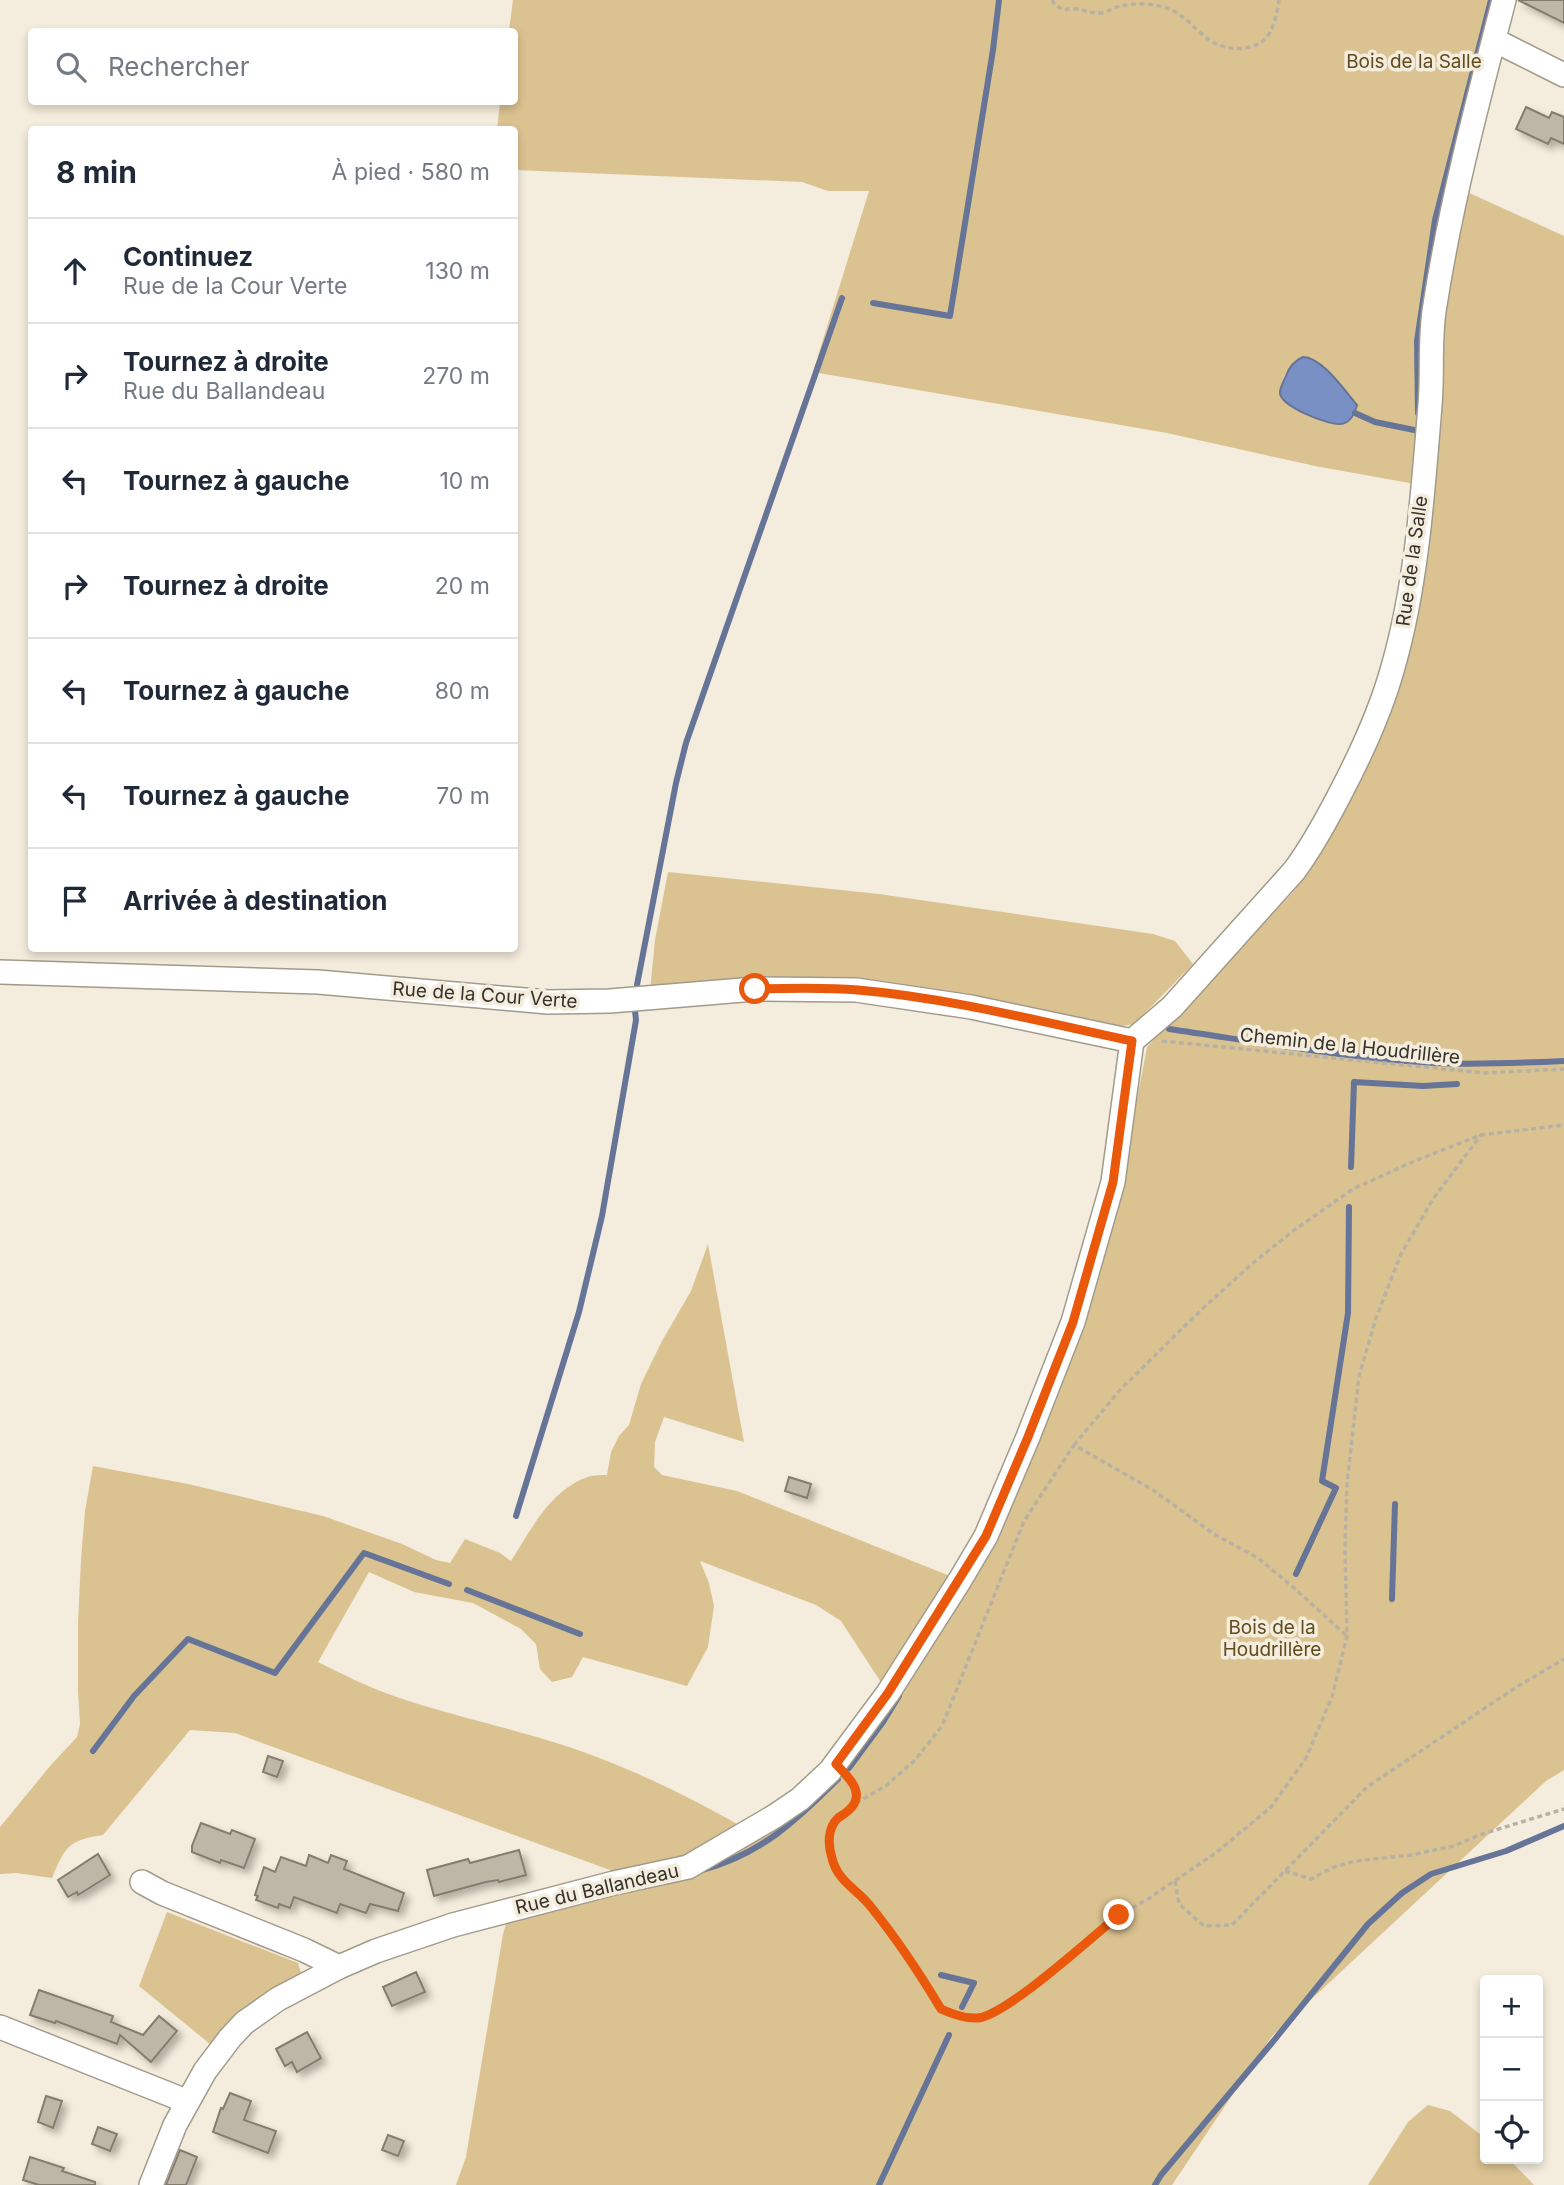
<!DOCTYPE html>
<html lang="fr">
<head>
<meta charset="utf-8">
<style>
	:root { --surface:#fff; --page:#f2f2f3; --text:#1f2937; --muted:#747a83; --line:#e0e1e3 }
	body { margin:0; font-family:Inter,sans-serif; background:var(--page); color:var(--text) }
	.controls { position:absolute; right:21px; bottom:21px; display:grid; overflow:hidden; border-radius:7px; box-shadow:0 4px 10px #0003 }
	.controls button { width:63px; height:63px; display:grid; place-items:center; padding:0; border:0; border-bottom:2px solid var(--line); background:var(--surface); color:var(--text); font:35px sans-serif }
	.stop { position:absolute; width:21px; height:21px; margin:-16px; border:5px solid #ea580c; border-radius:50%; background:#fff }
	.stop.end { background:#ea580c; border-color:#fff; box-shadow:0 2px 7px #0008 }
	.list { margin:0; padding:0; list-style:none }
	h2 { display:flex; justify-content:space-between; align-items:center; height:91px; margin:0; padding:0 28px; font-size:30px }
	h2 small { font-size:23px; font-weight:400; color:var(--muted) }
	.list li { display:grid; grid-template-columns:46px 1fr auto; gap:21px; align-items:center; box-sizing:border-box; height:105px; padding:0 28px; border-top:2px solid var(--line) }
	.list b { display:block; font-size:26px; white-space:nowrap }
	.list p { margin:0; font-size:23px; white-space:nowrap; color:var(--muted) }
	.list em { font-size:23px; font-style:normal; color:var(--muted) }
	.icon { flex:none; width:38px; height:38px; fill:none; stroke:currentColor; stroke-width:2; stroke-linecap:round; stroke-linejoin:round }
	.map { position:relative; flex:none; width:1564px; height:2185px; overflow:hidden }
	.search { position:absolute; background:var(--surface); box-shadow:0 4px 10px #0003; left:28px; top:28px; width:490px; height:77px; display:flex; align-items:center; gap:18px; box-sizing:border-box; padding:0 24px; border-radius:7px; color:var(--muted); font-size:26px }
	.panel { position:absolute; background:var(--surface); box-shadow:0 4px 10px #0003; left:28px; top:126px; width:490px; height:826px; border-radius:7px }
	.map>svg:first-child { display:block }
</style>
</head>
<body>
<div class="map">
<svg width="1564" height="2185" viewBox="0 0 1564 2185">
	<defs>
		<filter id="shadow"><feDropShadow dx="5" dy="5" stdDeviation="3.5" flood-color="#0004"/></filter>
	</defs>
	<rect width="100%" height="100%" fill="#f4ecdc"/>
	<g fill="#dbc291" fill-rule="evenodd">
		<polygon points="513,0 1493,0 1415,484 1315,466 1167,433 813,372 869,191 828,191 802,182 515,170 514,130 497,130 500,102 514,102 514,32 509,31"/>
		<path d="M1467 192 1564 236V1770L1546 1781 1272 2036 1172 2185H456L466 2157 503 1934 510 1910 614 1882 610 1870 235 1733 190 1730 103 1835C68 1840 65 1847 52 1878L16 1873 0 1874V1827L51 1765 77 1737 80 1724 78 1691V1623L81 1559 85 1511 93 1466 188 1484 323 1516 402 1544 436 1560 450 1563 465 1539 500 1553 511 1561C531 1530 549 1492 585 1478 592 1475 600 1475 607 1475L611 1452 619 1436 629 1425 641 1384 662 1341 691 1291 708 1244 744 1442 664 1417 655 1442 654 1467 662 1475 737 1491 960 1580 1117 1203 1147 1047 1295 890 1364 771 1413 630 1448 272ZM700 1561 816 1605 841 1621 888 1693 775 1816 751 1832C694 1799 634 1769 572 1748 513 1728 450 1716 391 1695 366 1686 342 1674 318 1662L369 1572 414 1592 473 1603 521 1629 536 1644 540 1669 552 1682 572 1677 583 1657 687 1686 708 1647 714 1606 709 1583Z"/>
		<polygon points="668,872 879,894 1153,934 1175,941 1193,964 1134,1024 1116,1027 934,992 650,991 655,940"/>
		<path d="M167 1912 298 1963 301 1973C266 1993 234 2012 210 2044L139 1986Z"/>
		<polygon points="1428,2105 1450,2111 1485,2138 1485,2159 1509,2159 1534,2185 1368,2185 1408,2122"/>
	</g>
	<path fill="#7990c5" stroke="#657497" stroke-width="2" d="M1303 357C1322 357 1345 391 1357 405 1355 413 1350 424 1340 424 1328 425 1279 406 1280 392 1280 388 1284 381 1286 376 1289 367 1294 361 1303 357Z"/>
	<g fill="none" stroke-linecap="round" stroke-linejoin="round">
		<g stroke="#657497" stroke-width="6">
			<polyline points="873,303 950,316 993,50 999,0"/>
			<polyline points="1355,413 1375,422 1419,431 1419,427"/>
			<polyline points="1418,413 1417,341 1435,220 1491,0"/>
			<polyline points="636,990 676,783 686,743 842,298"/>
			<path d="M1169 1029C1258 1042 1346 1058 1435 1063 1478 1065 1521 1063 1564 1061"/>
			<polyline points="1351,1167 1354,1082 1423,1086 1457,1084"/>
			<polyline points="516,1516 579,1312 602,1216 636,1020 635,1011"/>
			<polyline points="1296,1574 1336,1488 1322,1481 1348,1313 1349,1207"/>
			<polyline points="467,1590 580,1634"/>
			<polyline points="1392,1599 1395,1504"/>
			<polyline points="93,1751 134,1696 188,1639 275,1673 364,1553 449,1584"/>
			<polyline points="849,1768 883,1722 899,1696"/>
			<path d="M702 1870C761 1854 796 1821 838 1779"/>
			<polyline points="941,1975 974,1983 962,2007"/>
			<polyline points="879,2185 949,2035"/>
			<polyline points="1155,2185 1161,2175 1271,2044 1368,1924 1402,1893 1431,1874 1506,1851 1564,1826"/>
		</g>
	</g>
	<g fill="#beb6a7" stroke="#847d6e" stroke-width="2" filter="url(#shadow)">
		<polygon points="1518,0 1564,0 1564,23"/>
		<polygon points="1526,107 1549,118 1552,112 1564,117 1564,144 1551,138 1548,144 1516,129"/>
		<polygon points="789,1477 811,1484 807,1498 785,1491"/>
		<polygon points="268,1756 283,1761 277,1777 263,1772"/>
		<polygon points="201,1823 230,1834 232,1830 255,1839 244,1868 221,1860 220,1863 192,1852 192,1846"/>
		<polygon points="519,1850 526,1875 499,1882 498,1880 486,1882 434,1896 427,1870 468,1859 470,1863"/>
		<polygon points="98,1854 110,1875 78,1895 77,1892 68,1897 58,1880"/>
		<polygon points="309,1855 328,1863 331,1855 347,1861 344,1869 404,1893 398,1911 370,1904 366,1913 340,1904 337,1913 294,1897 290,1908 279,1904 278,1908 256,1900 258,1896 255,1895 264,1867 275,1872 281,1857 306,1866"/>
		<polygon points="416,1972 425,1992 392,2006 383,1987"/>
		<polygon points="39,1990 113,2016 111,2022 143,2035 159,2016 177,2031 151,2062 120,2035 117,2044 56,2021 55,2023 30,2015"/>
		<polygon points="307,2032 321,2058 297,2072 292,2062 285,2066 276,2049"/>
		<polygon points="230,2093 251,2101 244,2120 276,2131 268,2153 213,2132 221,2108 223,2109"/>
		<polygon points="46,2096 62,2101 53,2128 38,2122"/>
		<polygon points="98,2127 117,2134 110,2151 92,2144"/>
		<polygon points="388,2135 404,2141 398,2156 382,2150"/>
		<polygon points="180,2150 197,2157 186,2185 166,2185"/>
		<polygon points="30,2157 64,2168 62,2171 95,2182 95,2185 39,2185 23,2180"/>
	</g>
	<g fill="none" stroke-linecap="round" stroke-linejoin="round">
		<defs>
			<g id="minor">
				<polyline points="1494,40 1564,75"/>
				<polyline points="0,972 318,982 548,1002 610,1001 755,989 856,990 971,1007 1132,1041"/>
				<path d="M1132 1041 1172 1007 1294 871C1312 847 1326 821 1340 794 1361 754 1381 711 1393 667 1417 584 1423 491 1430 405 1433 372 1429 337 1435 305 1451 202 1478 100 1504 0"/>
				<polyline points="142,1882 162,1893 304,1950 339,1967"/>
				<polyline points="0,2027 186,2101"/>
				<polyline points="151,2185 175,2125 205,2071 230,2038 244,2023 278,1999 339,1967 376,1951 453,1925 614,1883 688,1867 775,1816 800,1799 830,1771 888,1693 960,1580 986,1536 1028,1437 1073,1322 1113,1182 1132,1041"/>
			</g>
		</defs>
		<use href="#minor" stroke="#a29b8b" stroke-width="26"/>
		<g stroke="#b7b1a4" stroke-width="3.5" stroke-dasharray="5 3.5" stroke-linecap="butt">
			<path d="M1052 0 1055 5 1064 10C1081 6 1087 14 1101 13 1108 12 1114 7 1121 6 1135 2 1157 4 1169 9 1185 15 1195 30 1208 39 1223 50 1249 53 1264 40 1274 31 1277 13 1279 0"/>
			<polyline points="1162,1041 1485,1073 1564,1069"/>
			<polyline points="1074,1445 1121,1389 1201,1310 1253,1263 1293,1231 1353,1189 1417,1160 1481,1135 1564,1125"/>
			<polyline points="850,1778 857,1793 856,1803 845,1815 837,1819 830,1833 831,1856 836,1872 870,1905 941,2009 957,2016 979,2018 1012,2003 1119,1915 1148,1899 1217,1852 1271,1807 1306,1758 1332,1697 1347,1636 1345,1547 1347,1484 1359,1376 1376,1318 1401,1254 1433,1199 1481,1135"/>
			<polyline points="856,1803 887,1785 915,1760 942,1726 1024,1521 1074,1445 1153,1490 1214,1534 1258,1558 1293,1587 1347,1636"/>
			<polyline points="1285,1871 1311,1879 1334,1867 1356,1861 1411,1855 1454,1846 1479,1835 1564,1809"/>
			<polyline points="1175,1881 1179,1904 1204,1926 1232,1925 1367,1787 1515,1688 1564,1659"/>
		</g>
		<use href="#minor" stroke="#fff" stroke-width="23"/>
	</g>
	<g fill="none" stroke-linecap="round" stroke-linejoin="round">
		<path stroke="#ea580c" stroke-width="9" d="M755 989C789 988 824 987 858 990 950 998 1042 1022 1132 1041L1113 1182 1073 1322 1028 1437 986 1536 888 1693 836 1764C845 1774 863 1789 854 1804 850 1811 844 1814 838 1818 827 1828 828 1846 832 1858 837 1881 858 1890 871 1907 897 1939 920 1974 941 2009 952 2014 965 2019 978 2018 1007 2015 1092 1937 1119 1915"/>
	</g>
	<g text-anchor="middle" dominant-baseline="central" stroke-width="7" stroke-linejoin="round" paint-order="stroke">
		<g font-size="19" fill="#604c1e" stroke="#f4ecdc">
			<text x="1414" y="61">Bois de la Salle</text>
			<text x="1272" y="1627">Bois de la<tspan x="1272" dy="22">Houdrillère</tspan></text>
		</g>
		<g font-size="19" fill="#35322b" stroke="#f4ecdc">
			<text transform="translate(1412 561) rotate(-82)">Rue de la Salle</text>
			<text transform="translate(485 995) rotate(4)">Rue de la Cour Verte</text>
			<text transform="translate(1350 1046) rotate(6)">Chemin de la Houdrillère</text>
			<text transform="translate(597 1889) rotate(-13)">Rue du Ballandeau</text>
		</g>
	</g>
</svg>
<div class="controls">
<button>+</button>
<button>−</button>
<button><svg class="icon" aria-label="locate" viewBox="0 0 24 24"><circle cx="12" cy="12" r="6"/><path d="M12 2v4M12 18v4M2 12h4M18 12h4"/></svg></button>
</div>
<div class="stop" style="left:755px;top:989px"></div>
<div class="stop end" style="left:1119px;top:1915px"></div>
<div class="search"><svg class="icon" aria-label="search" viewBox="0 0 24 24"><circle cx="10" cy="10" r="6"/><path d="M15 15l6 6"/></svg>Rechercher</div>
<section class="panel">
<h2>8 min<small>À pied · 580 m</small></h2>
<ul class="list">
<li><svg class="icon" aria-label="ahead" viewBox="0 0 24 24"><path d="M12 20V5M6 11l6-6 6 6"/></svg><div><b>Continuez</b><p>Rue de la Cour Verte</p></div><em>130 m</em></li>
<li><svg class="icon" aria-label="right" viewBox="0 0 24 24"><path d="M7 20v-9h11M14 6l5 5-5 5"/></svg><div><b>Tournez à droite</b><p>Rue du Ballandeau</p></div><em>270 m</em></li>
<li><svg class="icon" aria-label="left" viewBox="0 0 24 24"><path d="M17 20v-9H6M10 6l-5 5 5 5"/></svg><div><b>Tournez à gauche</b></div><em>10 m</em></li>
<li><svg class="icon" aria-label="right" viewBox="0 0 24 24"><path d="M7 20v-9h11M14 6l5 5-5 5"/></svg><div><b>Tournez à droite</b></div><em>20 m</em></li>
<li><svg class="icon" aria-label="left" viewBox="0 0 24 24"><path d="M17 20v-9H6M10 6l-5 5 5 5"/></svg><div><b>Tournez à gauche</b></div><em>80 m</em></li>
<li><svg class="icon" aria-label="left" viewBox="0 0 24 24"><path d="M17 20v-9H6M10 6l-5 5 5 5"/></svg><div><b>Tournez à gauche</b></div><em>70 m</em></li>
<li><svg class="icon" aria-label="arrive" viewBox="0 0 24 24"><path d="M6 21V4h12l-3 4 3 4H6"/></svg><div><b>Arrivée à destination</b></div></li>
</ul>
</section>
</div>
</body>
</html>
